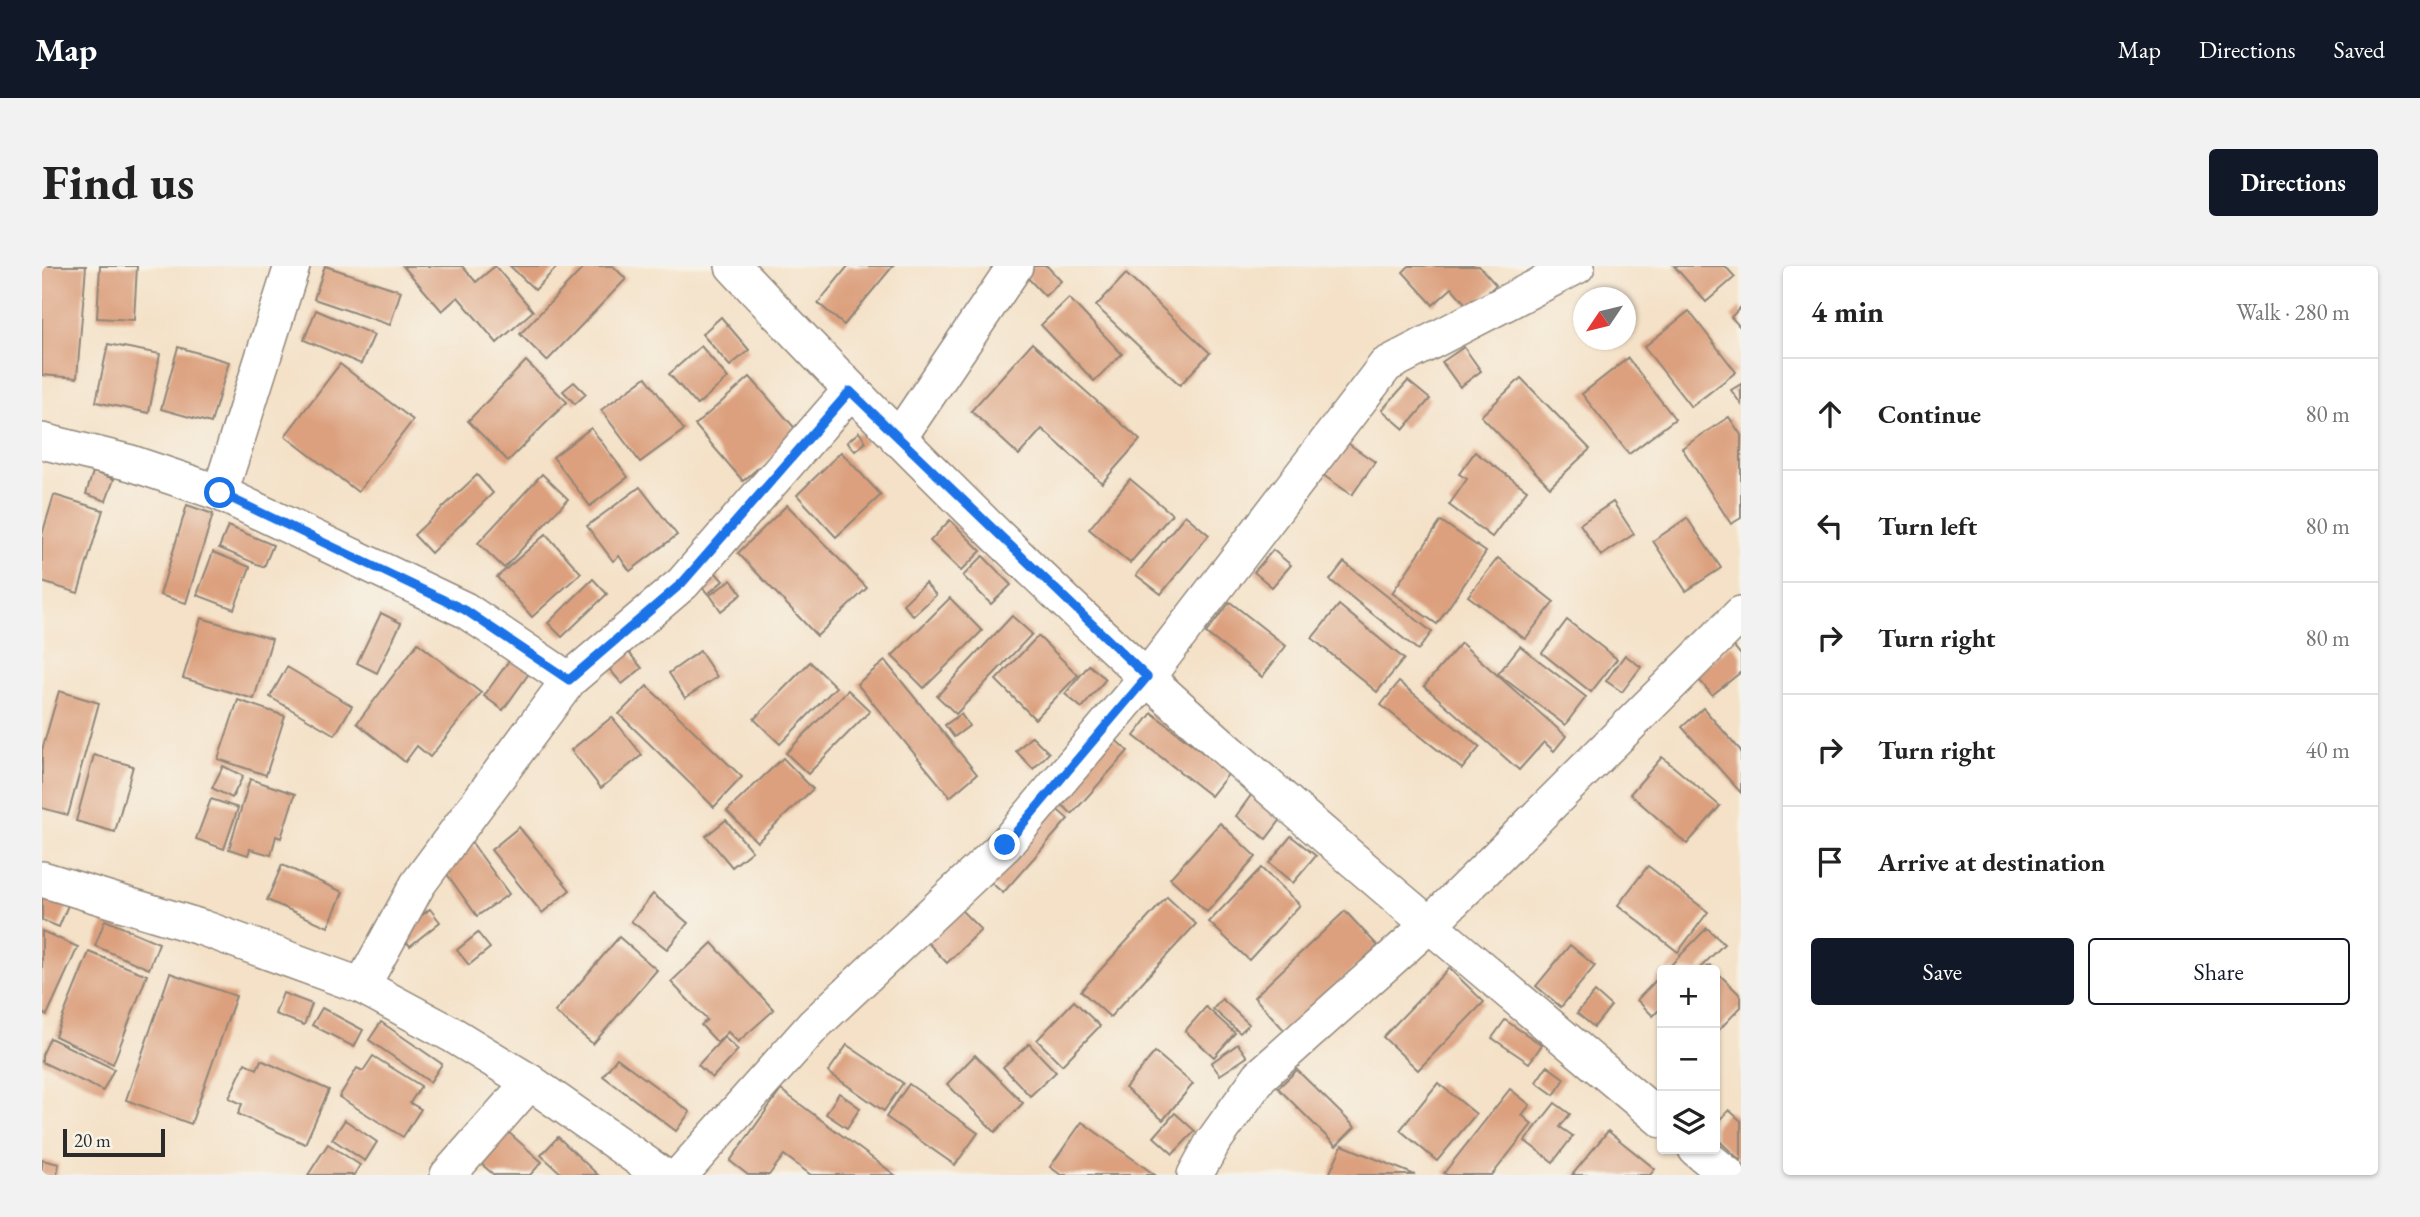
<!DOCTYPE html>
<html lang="en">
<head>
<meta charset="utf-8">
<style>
	:root { --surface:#fff; --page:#f2f2f2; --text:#222; --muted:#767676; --line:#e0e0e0; --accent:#111827 }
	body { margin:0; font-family:"EB Garamond",serif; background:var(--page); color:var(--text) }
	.controls { position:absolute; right:21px; bottom:21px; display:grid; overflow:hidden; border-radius:7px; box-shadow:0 2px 5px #0004 }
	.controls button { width:63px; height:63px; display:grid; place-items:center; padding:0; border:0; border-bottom:2px solid var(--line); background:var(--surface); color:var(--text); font:35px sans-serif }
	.compass { position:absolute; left:1531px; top:21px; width:63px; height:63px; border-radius:50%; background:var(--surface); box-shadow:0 2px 5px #0004; rotate:235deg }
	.scale { position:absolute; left:21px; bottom:18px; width:102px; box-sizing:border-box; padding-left:7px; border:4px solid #2b2b2b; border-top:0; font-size:19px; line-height:24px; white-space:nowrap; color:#2b2b2b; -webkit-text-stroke:5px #f7f3e8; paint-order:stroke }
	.stop { position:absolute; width:21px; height:21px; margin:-16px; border:5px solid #1a73e8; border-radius:50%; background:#fff }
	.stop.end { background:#1a73e8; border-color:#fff; box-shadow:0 2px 7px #0008 }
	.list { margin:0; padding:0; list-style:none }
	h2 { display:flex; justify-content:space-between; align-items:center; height:91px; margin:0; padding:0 28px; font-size:30px }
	h2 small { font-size:23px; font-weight:400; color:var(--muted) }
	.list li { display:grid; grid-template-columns:46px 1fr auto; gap:21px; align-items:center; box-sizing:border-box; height:112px; padding:0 28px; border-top:2px solid var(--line) }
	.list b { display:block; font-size:26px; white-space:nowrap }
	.list em { font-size:23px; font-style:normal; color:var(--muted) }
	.actions { display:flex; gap:14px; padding:21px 28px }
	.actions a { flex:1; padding:16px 0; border:2px solid var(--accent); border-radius:7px; text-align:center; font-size:24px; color:var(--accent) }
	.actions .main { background:var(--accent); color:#fff }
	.icon { flex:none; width:38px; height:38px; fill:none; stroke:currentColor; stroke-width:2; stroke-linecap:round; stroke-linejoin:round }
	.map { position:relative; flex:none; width:1699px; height:909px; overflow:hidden; border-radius:7px }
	header { display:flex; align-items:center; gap:42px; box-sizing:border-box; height:98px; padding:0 35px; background:var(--accent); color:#fff }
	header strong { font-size:33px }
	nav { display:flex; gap:38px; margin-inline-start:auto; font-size:24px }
	.intro { display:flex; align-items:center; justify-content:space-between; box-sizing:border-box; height:168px; padding:0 42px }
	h1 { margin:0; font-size:49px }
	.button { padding:18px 32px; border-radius:7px; background:var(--accent); color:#fff; font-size:24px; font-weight:700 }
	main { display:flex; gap:42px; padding:0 42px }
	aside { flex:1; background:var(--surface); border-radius:7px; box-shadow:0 2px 5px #0004 }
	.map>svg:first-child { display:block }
</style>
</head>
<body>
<header>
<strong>Map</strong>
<nav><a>Map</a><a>Directions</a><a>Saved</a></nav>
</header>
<div class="intro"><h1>Find us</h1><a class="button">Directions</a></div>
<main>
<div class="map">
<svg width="1699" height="909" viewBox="0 0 1699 909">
	<rect width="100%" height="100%" fill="#f7f3e8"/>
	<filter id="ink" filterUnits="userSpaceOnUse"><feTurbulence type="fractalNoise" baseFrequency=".0143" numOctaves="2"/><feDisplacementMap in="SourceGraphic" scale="14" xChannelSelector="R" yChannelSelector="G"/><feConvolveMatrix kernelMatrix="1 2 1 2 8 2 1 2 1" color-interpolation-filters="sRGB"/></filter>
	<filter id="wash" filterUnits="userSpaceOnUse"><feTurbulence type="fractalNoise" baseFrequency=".00686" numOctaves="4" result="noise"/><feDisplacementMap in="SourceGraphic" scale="28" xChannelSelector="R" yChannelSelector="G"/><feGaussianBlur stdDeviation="1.57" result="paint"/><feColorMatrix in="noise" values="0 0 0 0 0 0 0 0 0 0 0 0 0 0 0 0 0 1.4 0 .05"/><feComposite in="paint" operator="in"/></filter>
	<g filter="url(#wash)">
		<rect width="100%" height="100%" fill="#f4e1c7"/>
		<g id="blocks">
			<g fill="#dca07e">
				<polygon points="0,0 44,0 35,112 0,109"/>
				<polygon points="58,0 95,0 92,54 55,52"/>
				<polygon points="283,0 359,25 348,59 272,33"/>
				<polygon points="361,0 420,0 434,16 453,0 491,45 455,77 416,31 400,45"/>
				<polygon points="468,0 516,0 493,24"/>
				<polygon points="543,0 571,0 584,13 505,95 478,68"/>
				<polygon points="806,0 851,0 802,59 776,37"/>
				<polygon points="991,0 1005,0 1019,15 1003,30 982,8"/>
				<polygon points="1367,0 1437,0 1454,19 1428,43 1410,22 1391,39 1361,6"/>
				<polygon points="1632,0 1683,0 1693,11 1664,36"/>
				<polygon points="1084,8 1168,87 1138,119 1054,40"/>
				<polygon points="1027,32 1080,88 1052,115 999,59"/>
				<polygon points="1699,41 1699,62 1689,51"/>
				<polygon points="274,44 332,69 319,98 262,74"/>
				<polygon points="1647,45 1694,106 1649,141 1602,81"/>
				<polygon points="679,51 707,84 688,100 660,68"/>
				<polygon points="990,77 1098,174 1060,217 1000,163 977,189 929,145"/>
				<polygon points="66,78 118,88 107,147 54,136"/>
				<polygon points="659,80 686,112 655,139 627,108"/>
				<polygon points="136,81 187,96 169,157 119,143"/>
				<polygon points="1422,81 1439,105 1418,121 1400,96"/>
				<polygon points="1586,92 1633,153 1587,188 1540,128"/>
				<polygon points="484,95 525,136 466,195 426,155"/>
				<polygon points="298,98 371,154 316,226 243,170"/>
				<polygon points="604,111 642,164 598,196 559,144"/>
				<polygon points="708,111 757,167 701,215 653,159"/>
				<polygon points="1479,112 1548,183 1508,221 1439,150"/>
				<polygon points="1366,115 1388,133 1362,163 1340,144"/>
				<polygon points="532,116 544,128 533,138 521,125"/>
				<polygon points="1699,118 1699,138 1689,124"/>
				<polygon points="1687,151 1699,169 1699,252 1689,258 1640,182"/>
				<polygon points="549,162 586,211 548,240 511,191"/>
				<polygon points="817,166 824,176 813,185 805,176"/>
				<polygon points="1304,176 1333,196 1310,229 1281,209"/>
				<polygon points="799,186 839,229 794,271 755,229"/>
				<polygon points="1433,186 1485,224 1450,271 1407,239 1425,213 1417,208"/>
				<polygon points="51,206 72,213 64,235 44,228"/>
				<polygon points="500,208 526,233 462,302 436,277"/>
				<polygon points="435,209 451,227 389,287 372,269"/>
				<polygon points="1088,213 1130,248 1088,297 1047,263"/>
				<polygon points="598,221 635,269 588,305 577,290 571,295 545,260"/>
				<polygon points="12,229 61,244 36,327 0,316 0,269"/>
				<polygon points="1571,236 1592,268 1559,290 1538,258"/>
				<polygon points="145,239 171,248 144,337 118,329"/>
				<polygon points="745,239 825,322 775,370 696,287"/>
				<polygon points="1143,249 1167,269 1119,328 1094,309"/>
				<polygon points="1645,252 1679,302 1644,325 1611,275"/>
				<polygon points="908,254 939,285 919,305 888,275"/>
				<polygon points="1399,255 1444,286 1395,358 1350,327"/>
				<polygon points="186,260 231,279 222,301 177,282"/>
				<polygon points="504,268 539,307 490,351 455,311"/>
				<polygon points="1231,284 1249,299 1230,321 1212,306"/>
				<polygon points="171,286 208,301 192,343 155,329"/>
				<polygon points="941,290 969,319 949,338 921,310"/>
				<polygon points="1456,292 1512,336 1483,373 1426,330"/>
				<polygon points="1302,296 1390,366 1376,384 1288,314"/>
				<polygon points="667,299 681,315 666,328 652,312"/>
				<polygon points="551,313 565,328 520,371 506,357"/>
				<polygon points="689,314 700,328 679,345 668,329"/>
				<polygon points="883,317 894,329 871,350 861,338"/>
				<polygon points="908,332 940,365 882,422 850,390"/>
				<polygon points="1188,336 1244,380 1220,411 1164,367"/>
				<polygon points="1297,339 1362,393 1335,426 1270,372"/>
				<polygon points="339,347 359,357 335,407 315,397"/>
				<polygon points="970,350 990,368 914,448 895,430"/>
				<polygon points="159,352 230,373 212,433 141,412"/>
				<polygon points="1525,354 1575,393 1549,426 1500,387"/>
				<polygon points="996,370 1036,409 993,453 954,414"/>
				<polygon points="376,377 439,427 388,491 375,480 363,496 315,457"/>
				<polygon points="1419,377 1524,470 1512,485 1502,476 1477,504 1382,420"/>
				<polygon points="1690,378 1699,389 1699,406 1670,429 1653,409"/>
				<polygon points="1478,380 1544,431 1523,459 1456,408"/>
				<polygon points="583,382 600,402 580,418 564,399"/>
				<polygon points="658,385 675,411 643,432 627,407"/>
				<polygon points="1583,389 1599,401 1580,426 1564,415"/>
				<polygon points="469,392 488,406 461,444 442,430"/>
				<polygon points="843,395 935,508 908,531 815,418"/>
				<polygon points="768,396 794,421 738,478 712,453"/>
				<polygon points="1047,399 1064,413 1040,442 1023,428"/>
				<polygon points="245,401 310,440 293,469 228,431"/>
				<polygon points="1357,416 1438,481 1420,503 1339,439"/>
				<polygon points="605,420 700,511 672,541 577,448"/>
				<polygon points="806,424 828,445 766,508 744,487"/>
				<polygon points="17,425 57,437 26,549 0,542 0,484"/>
				<polygon points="196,434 243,450 224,509 176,493"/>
				<polygon points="1661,442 1699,485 1699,527 1640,461"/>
				<polygon points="1110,447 1187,507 1169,530 1092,470"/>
				<polygon points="919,448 927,460 912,471 903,459"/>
				<polygon points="570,451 600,489 559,522 529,484"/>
				<polygon points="1068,469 1086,485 1030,548 1012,531"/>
				<polygon points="990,470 1007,487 991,503 974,485"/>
				<polygon points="52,489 91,500 73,566 34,555"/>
				<polygon points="1620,491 1678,540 1645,578 1588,528"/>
				<polygon points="741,492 771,523 715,576 685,545"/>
				<polygon points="181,500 201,510 190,532 170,522"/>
				<polygon points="208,513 253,528 239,572 234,570 229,589 208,583 206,589 187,583"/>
				<polygon points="1212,525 1243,548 1224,573 1194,550"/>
				<polygon points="169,533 196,542 182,583 154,573"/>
				<polygon points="1009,538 1026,553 961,627 944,612"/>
				<polygon points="684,554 710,585 690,601 664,570"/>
				<polygon points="1178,557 1214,591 1165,646 1128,612"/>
				<polygon points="477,561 528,624 500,647 449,584"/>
				<polygon points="1249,570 1274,590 1251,617 1227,597"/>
				<polygon points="428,574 467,628 435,650 397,597"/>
				<polygon points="240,599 301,626 286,661 225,634"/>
				<polygon points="1606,600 1666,646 1636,686 1576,639"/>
				<polygon points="1219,602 1258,639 1207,694 1167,656"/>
				<polygon points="611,628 646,657 625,683 589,655"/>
				<polygon points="0,629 26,639 17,661 0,654"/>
				<polygon points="1125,631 1154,658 1068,751 1039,725"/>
				<polygon points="388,643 398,656 368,680 357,667"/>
				<polygon points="919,644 939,664 905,697 885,676"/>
				<polygon points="1303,645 1336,680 1244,766 1212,731"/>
				<polygon points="63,654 117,677 107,703 53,680"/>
				<polygon points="1665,662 1682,678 1656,704 1624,704"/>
				<polygon points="0,665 36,681 5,749 0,747"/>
				<polygon points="436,667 448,682 427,699 415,684"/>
				<polygon points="577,671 615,704 551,778 513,746"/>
				<polygon points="670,677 732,744 696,776 686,766 675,776 659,759 665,754 629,716"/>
				<polygon points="1528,679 1553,700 1519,741 1494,720"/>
				<polygon points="47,686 105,709 71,798 13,770"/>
				<polygon points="1668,699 1699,730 1699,741 1673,768 1673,704 1662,704"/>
				<polygon points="1407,702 1442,736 1376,804 1341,771"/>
				<polygon points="128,707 194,730 149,858 84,834"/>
				<polygon points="1620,708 1620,741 1611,750 1595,734"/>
				<polygon points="1553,726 1569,740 1552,761 1535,747"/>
				<polygon points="241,727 270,738 262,759 233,748"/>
				<polygon points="1180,733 1207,758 1198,767 1171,743"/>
				<polygon points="1032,735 1058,760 1020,799 995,774"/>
				<polygon points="1164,741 1193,767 1172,791 1143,765"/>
				<polygon points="280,742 321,764 312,781 270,759"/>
				<polygon points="1463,754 1500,779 1487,797 1450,772"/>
				<polygon points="339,756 400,798 388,816 327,774"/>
				<polygon points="682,771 696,784 670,812 656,799"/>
				<polygon points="8,772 72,803 61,825 0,796 0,789"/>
				<polygon points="987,778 1014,806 988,830 961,801"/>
				<polygon points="1196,778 1205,791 1178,809 1169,797"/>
				<polygon points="805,779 861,817 842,845 786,806"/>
				<polygon points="1113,786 1151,818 1121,854 1083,822"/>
				<polygon points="933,789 981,837 953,866 905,818"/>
				<polygon points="331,790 379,820 368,837 379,843 361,871 297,831 315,802 321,805"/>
				<polygon points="575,792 648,846 634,865 561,810"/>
				<polygon points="219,794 287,824 263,878 196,848 200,838 187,832 203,797 215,803"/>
				<polygon points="1505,800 1523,813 1512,829 1494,816"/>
				<polygon points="1255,804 1313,861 1294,880 1236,822"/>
				<polygon points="1396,817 1434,848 1395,895 1358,864"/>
				<polygon points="867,818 936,867 913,899 844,851"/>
				<polygon points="1468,823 1488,839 1480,849 1490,858 1450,909 1405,909 1402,907"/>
				<polygon points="739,824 853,909 769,909 742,889 727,909 706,909 688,895"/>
				<polygon points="797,827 818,842 805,862 784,848"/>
				<polygon points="1513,837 1528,848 1518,861 1531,870 1511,896 1483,875"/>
				<polygon points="1687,844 1699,855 1699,895 1673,871 1673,859"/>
				<polygon points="1133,847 1153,865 1131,888 1112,871"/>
				<polygon points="303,854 335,876 323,895 290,873"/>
				<polygon points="1040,856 1113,909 1019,909 1008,901"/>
				<polygon points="456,857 500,896 488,909 452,909 428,888"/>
				<polygon points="1566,865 1613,903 1608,909 1530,909"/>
				<polygon points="516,871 556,909 521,909 499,889"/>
				<polygon points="286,878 318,899 312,909 266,909"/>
				<polygon points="1300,879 1373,909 1287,909"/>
				<polygon points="0,894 17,898 15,909 0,909"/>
			</g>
		</g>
	</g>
	<g filter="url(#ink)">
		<use href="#blocks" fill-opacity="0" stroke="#908679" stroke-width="2"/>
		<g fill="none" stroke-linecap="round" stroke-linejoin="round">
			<defs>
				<g id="minor">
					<path d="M691 0C824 142 962 280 1105 412 1272 564 1447 709 1620 854"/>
					<polyline points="856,173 973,0"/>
					<polyline points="0,175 89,197 178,227 423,344 527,414"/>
					<polyline points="178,227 250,0"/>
					<polyline points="0,613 161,662 320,720 411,769 488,816 620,909"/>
					<polyline points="320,720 376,618 527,414 641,317 808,125"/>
					<polyline points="1654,883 1686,909"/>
					<polyline points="406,909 488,816"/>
					<polyline points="638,909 772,759 963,579 1105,411 1344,99 1535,0"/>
					<polyline points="1153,909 1171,876 1218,810 1387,659 1699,348"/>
				</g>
			</defs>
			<use href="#minor" stroke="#908679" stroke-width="38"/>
			<use href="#minor" stroke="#fff" stroke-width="35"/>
		</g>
	</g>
	<g fill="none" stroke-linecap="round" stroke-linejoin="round" filter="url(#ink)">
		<polyline stroke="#1a73e8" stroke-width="9" points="178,227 423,344 527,414 640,317 808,125 1105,411 963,579"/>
	</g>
</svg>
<div class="controls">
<button>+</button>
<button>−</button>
<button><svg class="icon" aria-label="layers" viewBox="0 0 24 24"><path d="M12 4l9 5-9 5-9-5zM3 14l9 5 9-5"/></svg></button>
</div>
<svg class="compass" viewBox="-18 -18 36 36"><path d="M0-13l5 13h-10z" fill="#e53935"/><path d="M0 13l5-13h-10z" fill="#767676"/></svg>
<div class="scale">20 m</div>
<div class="stop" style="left:178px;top:227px"></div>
<div class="stop end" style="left:963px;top:579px"></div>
</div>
<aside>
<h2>4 min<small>Walk · 280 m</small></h2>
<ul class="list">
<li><svg class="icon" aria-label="ahead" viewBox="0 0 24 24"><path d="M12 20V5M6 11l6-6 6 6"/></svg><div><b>Continue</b></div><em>80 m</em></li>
<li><svg class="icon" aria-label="left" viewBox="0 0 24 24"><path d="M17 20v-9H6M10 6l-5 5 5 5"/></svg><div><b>Turn left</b></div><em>80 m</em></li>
<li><svg class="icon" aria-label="right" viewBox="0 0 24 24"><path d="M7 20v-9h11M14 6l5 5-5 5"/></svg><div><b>Turn right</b></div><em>80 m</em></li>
<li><svg class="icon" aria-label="right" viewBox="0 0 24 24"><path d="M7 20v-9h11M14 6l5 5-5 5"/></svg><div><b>Turn right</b></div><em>40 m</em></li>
<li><svg class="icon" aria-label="arrive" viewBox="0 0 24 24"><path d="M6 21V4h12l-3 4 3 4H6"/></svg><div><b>Arrive at destination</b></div></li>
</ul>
<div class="actions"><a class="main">Save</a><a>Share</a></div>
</aside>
</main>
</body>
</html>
